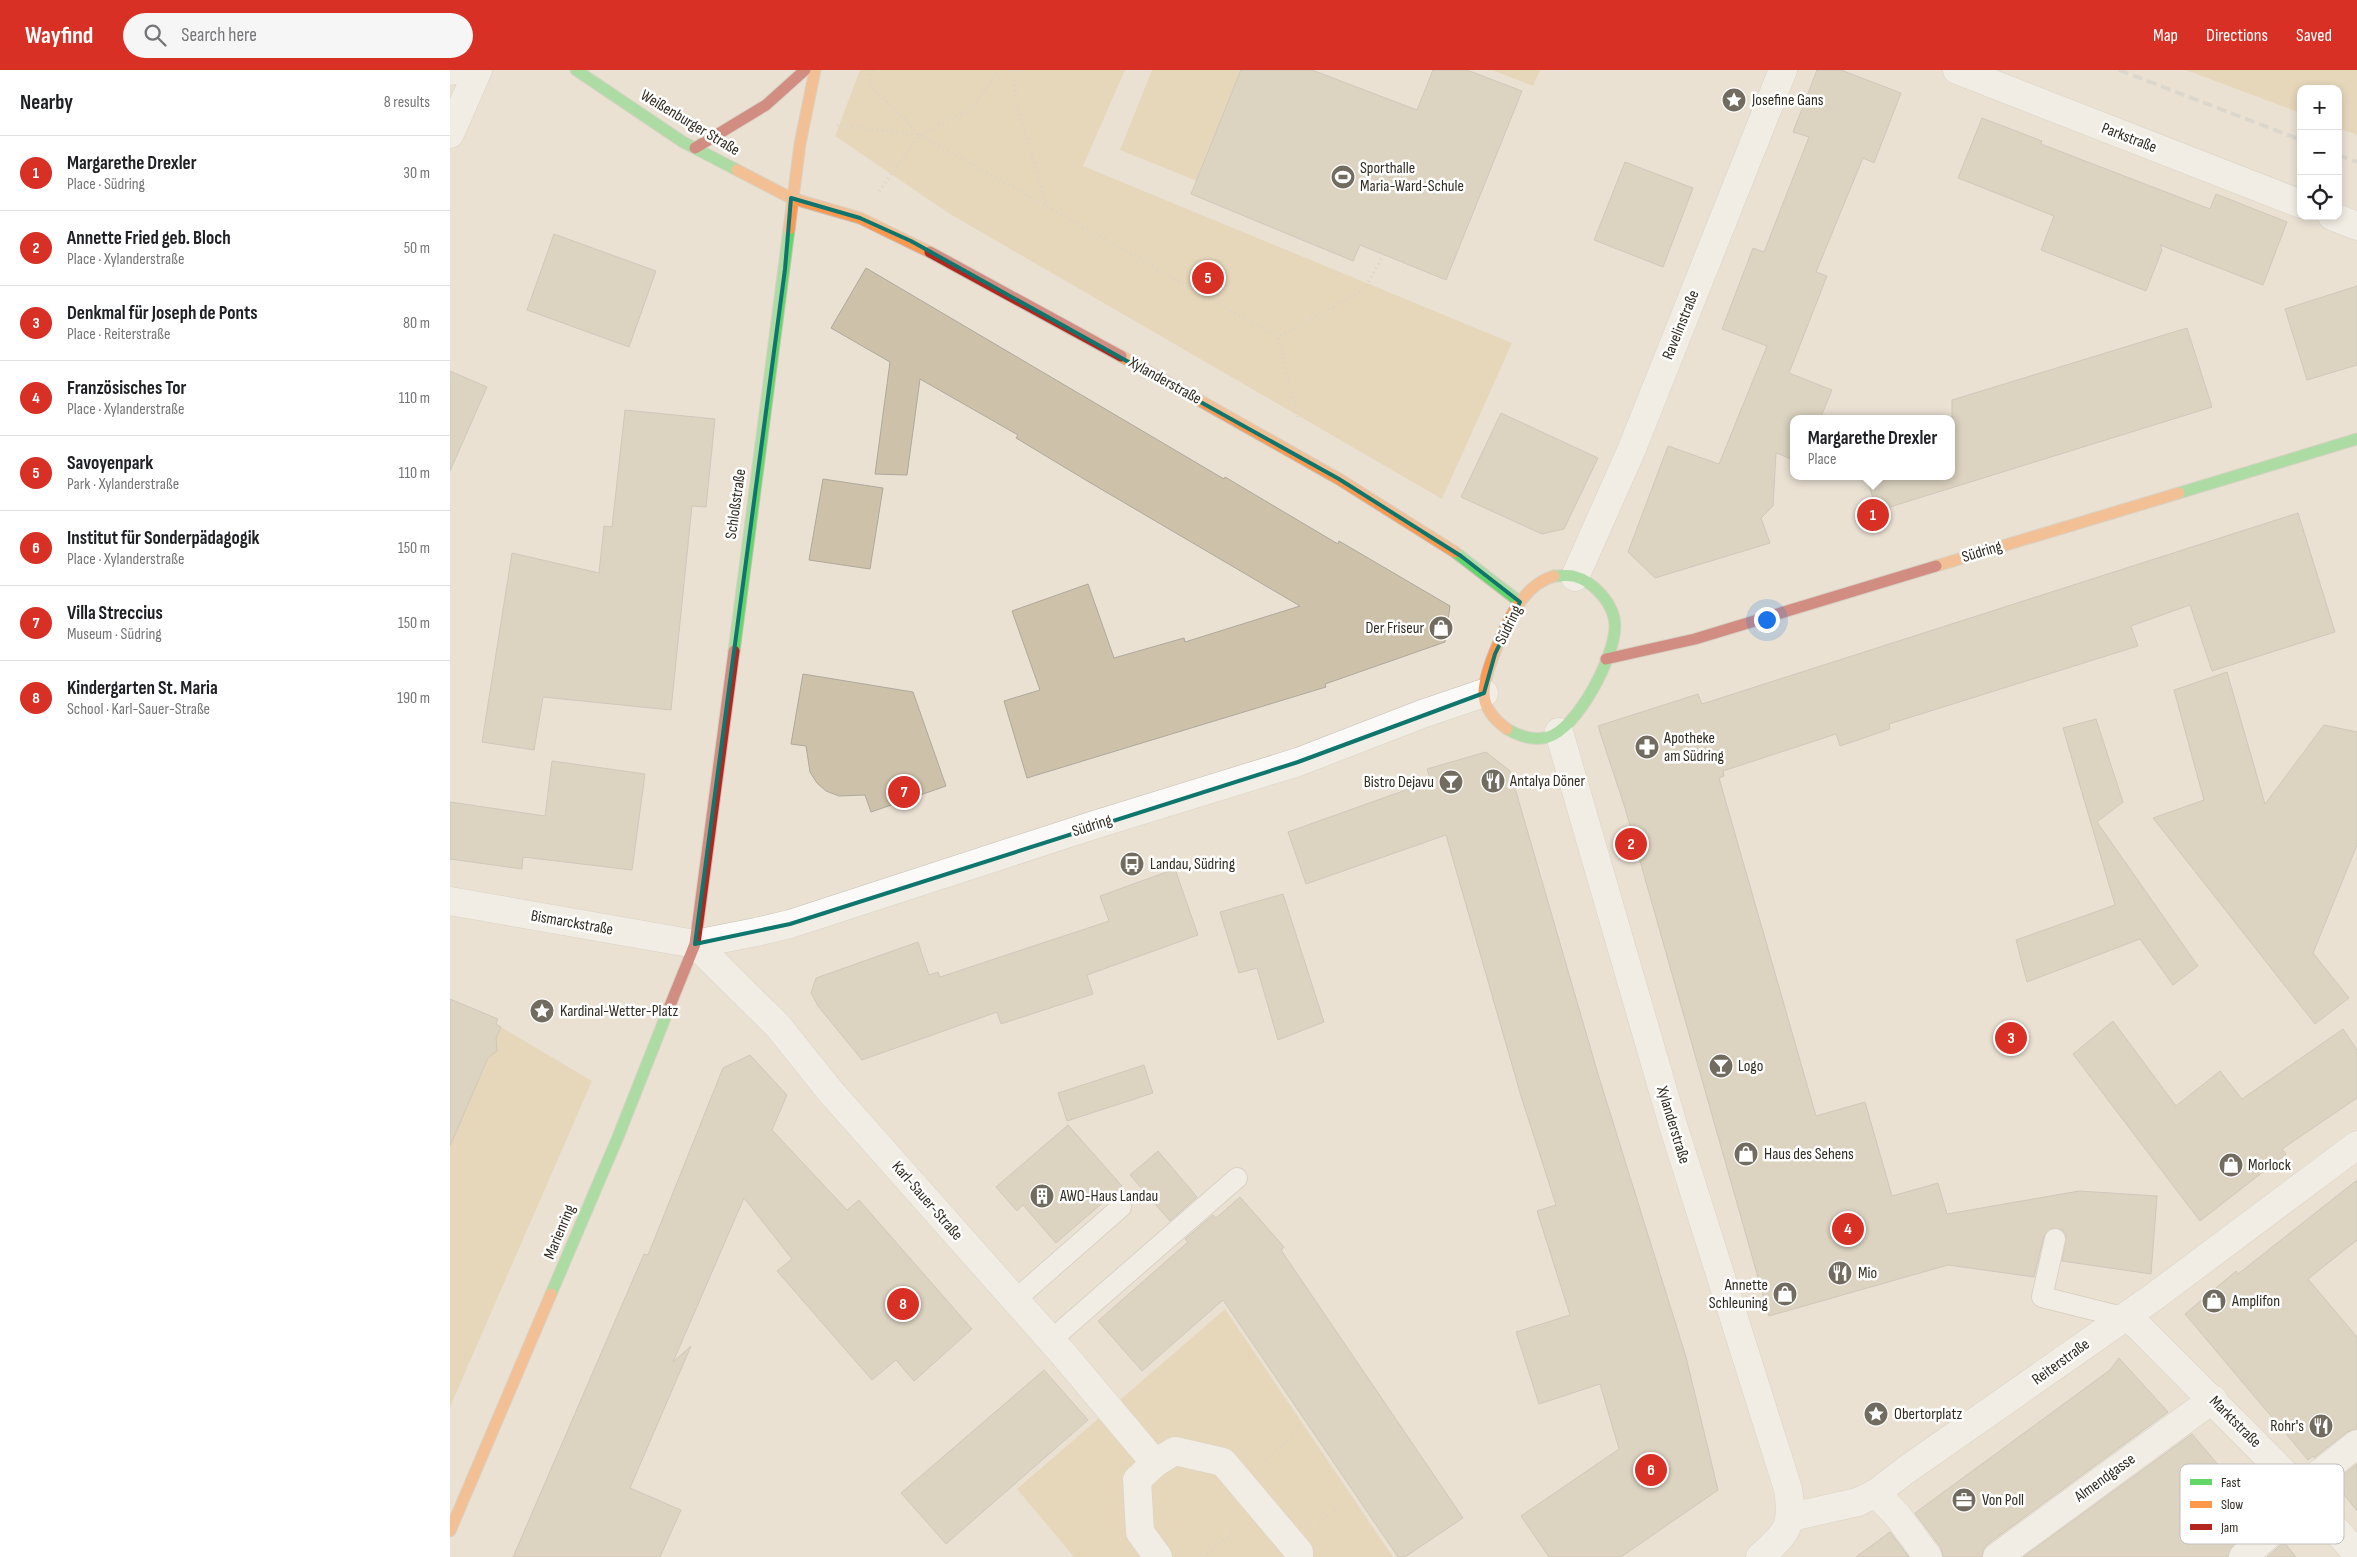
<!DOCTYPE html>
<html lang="en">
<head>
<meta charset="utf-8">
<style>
	:root { --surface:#fff; --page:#f6f6f6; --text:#202124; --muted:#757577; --line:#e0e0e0; --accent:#d93025 }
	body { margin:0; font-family:"Sofia Sans Condensed",sans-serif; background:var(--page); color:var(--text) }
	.controls { position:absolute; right:15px; top:15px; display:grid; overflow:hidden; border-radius:10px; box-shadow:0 2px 8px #0003 }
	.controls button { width:45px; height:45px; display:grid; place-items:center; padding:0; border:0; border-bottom:1px solid var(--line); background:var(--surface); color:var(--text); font:25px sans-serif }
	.you { position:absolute; left:1316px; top:549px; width:18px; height:18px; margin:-12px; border:4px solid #fff; border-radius:50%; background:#1a73e8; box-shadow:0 0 0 8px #1a73e833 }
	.badge { display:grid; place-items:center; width:32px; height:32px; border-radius:50%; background:var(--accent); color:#fff; font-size:16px; font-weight:700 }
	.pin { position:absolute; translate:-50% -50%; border:2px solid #fff; box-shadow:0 1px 5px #0006 }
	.popup { position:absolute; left:1340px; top:345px; width:165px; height:65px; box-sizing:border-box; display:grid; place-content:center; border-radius:10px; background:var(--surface); filter:drop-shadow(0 1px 4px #0005); font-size:16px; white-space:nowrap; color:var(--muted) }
	.popup b { font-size:19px; color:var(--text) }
	.popup::after { content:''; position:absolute; left:50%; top:100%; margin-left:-10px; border:10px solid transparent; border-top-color:var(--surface) }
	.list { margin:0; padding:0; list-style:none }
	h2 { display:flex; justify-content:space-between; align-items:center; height:65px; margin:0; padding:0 20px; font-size:21px }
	h2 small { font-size:16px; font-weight:400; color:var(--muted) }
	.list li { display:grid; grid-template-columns:32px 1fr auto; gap:15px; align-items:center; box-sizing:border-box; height:75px; padding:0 20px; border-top:1px solid var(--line) }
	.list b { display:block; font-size:19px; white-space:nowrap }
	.list p { margin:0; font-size:16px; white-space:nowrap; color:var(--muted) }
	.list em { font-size:16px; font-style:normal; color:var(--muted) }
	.icon { flex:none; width:28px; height:28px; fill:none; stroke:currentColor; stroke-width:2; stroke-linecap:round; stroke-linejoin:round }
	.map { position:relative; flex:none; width:1907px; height:1487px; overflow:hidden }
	header { display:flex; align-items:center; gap:30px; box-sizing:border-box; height:70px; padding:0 25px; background:var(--accent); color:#fff }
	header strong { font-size:24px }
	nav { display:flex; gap:28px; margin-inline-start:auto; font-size:18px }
	.search { width:350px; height:45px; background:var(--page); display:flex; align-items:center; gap:12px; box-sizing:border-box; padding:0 18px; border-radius:28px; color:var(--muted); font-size:19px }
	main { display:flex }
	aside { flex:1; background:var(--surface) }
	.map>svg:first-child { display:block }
</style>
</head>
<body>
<header>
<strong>Wayfind</strong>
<div class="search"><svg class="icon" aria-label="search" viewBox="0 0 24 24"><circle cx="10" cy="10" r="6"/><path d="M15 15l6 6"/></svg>Search here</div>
<nav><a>Map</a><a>Directions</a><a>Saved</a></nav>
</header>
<main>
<aside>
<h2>Nearby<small>8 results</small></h2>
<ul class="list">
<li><span class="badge">1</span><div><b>Margarethe Drexler</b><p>Place · Südring</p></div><em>30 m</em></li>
<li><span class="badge">2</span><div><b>Annette Fried geb. Bloch</b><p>Place · Xylanderstraße</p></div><em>50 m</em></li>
<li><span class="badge">3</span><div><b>Denkmal für Joseph de Ponts</b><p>Place · Reiterstraße</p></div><em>80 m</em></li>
<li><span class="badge">4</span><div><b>Französisches Tor</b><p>Place · Xylanderstraße</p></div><em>110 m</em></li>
<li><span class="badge">5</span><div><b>Savoyenpark</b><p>Park · Xylanderstraße</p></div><em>110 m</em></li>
<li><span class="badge">6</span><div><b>Institut für Sonderpädagogik</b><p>Place · Xylanderstraße</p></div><em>150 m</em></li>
<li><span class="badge">7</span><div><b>Villa Streccius</b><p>Museum · Südring</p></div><em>150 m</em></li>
<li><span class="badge">8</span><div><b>Kindergarten St. Maria</b><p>School · Karl-Sauer-Straße</p></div><em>190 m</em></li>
</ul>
</aside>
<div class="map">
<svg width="1907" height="1487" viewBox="0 0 1907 1487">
	<rect width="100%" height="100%" fill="#eae1d3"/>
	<g fill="#e3c99d">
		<polygon points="410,0 675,0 633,96 1062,273 992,429 500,144 385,66"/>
		<polygon points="702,0 791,0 747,111 670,80"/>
		<polygon points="1042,0 1090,0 1083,16"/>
		<polygon points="1736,0 1907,0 1907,65 1888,58 1888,19 1851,19 1851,43"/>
		<polygon points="51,957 142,1011 0,1337 0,1066 4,1067 7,1061 1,1058 10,1035 17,1038 20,1031 14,1029 23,1006 30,1008 39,987 45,982 47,978 44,970"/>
		<polygon points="775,1239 943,1487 624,1487 567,1419"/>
	</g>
	<g fill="#cdc1aa" stroke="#afa89d">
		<polygon points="791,0 862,0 967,40 983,0 1017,0 1072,21 996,210 910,175 903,191 741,124"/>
		<polygon points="1367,0 1391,0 1451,23 1424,93 1413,88 1366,202 1377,206 1339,303 1382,320 1370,349 1344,349 1344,390 1326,383 1323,436 1311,448 1320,473 1205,508 1178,482 1218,376 1269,394 1317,276 1272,259 1303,178 1314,182 1359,67 1343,62"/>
		<polygon points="1532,48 1592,71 1591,74 1760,139 1766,124 1837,152 1813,215 1710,175 1712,180 1696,221 1591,180 1604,146 1508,108"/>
		<polygon points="1175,92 1243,118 1213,197 1144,170"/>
		<polygon points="104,164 206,201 179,277 77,240"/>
		<polygon points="416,198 774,409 775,407 888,474 889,471 1000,536 995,572 875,614 876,617 577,708 554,631 590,620 562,541 638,514 664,588 734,568 735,572 850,536 639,412 566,368 568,365 470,309 457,405 425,404 440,292 381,258"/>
		<polygon points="1907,216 1907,295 1857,310 1835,239"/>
		<polygon points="1737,258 1762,337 1427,441 1416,406 1502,406 1502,330"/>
		<polygon points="0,301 37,317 0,401"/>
		<polygon points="175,340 265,349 256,437 242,436 221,640 93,627 84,680 32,672 62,483 149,503 154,456 162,457"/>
		<polygon points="1051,343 1148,388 1114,459 1092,464 1011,427"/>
		<polygon points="373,409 433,418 420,499 359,490"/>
		<polygon points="1848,443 1885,562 1762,601 1740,535 1681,556 1688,576 1439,654 1440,659 1390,676 1386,664 1273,701 1274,706 1269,708 1366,1046 1415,1032 1442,1126 1488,1113 1497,1144 1629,1121 1707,1126 1701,1204 1612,1191 1616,1166 1613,1160 1602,1158 1594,1166 1584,1207 1498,1195 1319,1246 1175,738 1148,656 1248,624 1252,634"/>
		<polygon points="1777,602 1815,734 1874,655 1907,662 1907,775 1863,883 1899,928 1865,954 1703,748 1754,730 1724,620"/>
		<polygon points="353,604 463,622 496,716 421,742 415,725 389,726 376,721 367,713 360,702 356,676 341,674"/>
		<polygon points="1646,649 1673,732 1647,752 1748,896 1723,915 1690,869 1577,912 1566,870 1665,835 1613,658"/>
		<polygon points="1036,682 1060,701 1148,1004 1236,1287 1268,1420 1171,1487 1099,1487 1071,1446 1169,1379 1150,1314 1089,1334 1066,1262 1120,1245 1087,1141 1106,1135 1071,1026 996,765 856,814 838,762 981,711 977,699"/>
		<polygon points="102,691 195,704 182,800 73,787 72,799 0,789 0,732 95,746"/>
		<polygon points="725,799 748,865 637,905 643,924 551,954 547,942 412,990 368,936 361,923 366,908 468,872 479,905 488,902 490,907 659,851 650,826"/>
		<polygon points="833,824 874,952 828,970 807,898 789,903 770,842"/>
		<polygon points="0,929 48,949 46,954 51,957 46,968 47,981 38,988 0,1076"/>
		<polygon points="1663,951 1726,1036 1770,1001 1792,1029 1893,959 1907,980 1907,1028 1832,1079 1836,1084 1750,1151 1623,984"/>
		<polygon points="300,985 337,1025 322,1060 397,1140 409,1130 522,1259 464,1311 446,1290 422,1310 327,1201 342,1189 294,1128 223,1292 241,1276 180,1418 231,1440 210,1487 63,1487 194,1184 198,1185 273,998"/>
		<polygon points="694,995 703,1023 617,1051 608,1023"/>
		<polygon points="618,1055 672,1116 606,1173 573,1135 567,1141 546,1117"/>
		<polygon points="708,1081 747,1127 720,1151 680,1105"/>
		<polygon points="1907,1110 1907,1170 1858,1209 1907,1267 1907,1359 1897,1362 1864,1388 1863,1386 1858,1390 1735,1244 1786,1201 1788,1204"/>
		<polygon points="790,1127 834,1177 831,1180 1013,1448 955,1487 948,1487 773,1230 692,1301 648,1251 738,1172 735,1169 763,1145 766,1148"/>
		<polygon points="1669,1288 1718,1342 1538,1474 1533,1480 1532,1487 1493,1487 1491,1478 1465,1443 1660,1300"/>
		<polygon points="594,1300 638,1350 496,1474 451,1423"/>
		<polygon points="1742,1364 1813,1448 1783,1475 1778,1487 1573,1487"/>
		<polygon points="1907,1394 1907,1441 1884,1412"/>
		<polygon points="1440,1462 1459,1487 1406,1487"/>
		<polygon points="1834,1472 1846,1487 1817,1487"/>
	</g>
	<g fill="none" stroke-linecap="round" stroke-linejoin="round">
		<defs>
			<g id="lane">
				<polyline points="1605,1169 1592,1227 1664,1245 1678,1246"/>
				<polyline points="565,1230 671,1137"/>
				<polyline points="601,1270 787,1108"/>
			</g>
			<g id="street">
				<polyline points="1507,0 1851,134"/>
				<polyline points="0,1 5,0"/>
				<polyline points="0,64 28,0"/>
				<polyline points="1882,146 1907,156"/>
				<polyline points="1125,507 1181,381 1333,0"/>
				<path d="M1109 662 1223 1055 1338 1419C1344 1456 1337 1463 1310 1487"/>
				<polyline points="0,831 245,874 306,862 340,854 644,755 848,692 972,644 1034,623"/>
				<polyline points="245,874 328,956 380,1021 615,1286 705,1393"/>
				<polyline points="1678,1246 1850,1419 1907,1484"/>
				<polyline points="1850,1419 1907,1374"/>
				<polyline points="1426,1423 1447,1445 1478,1487"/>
				<polyline points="1341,1447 1408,1432 1426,1423 1456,1400 1705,1226 1907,1075"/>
				<polyline points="708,1487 690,1462 687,1410 705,1393 725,1381 773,1392 849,1482 849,1487"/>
				<polyline points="1547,1487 1763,1329"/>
				<polyline points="1793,1487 1859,1429"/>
			</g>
			<g id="fast">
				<polyline points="126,0 233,72 287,100"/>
				<polyline points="1729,423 1907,369"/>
				<polyline points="1005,482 1070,532"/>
				<polyline points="284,581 339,159"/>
				<path d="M1057 659C1069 666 1084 671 1098 667 1128 658 1165 586 1165 556 1165 535 1144 511 1123 506 1117 505 1110 506 1104 506"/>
				<polyline points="101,1224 168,1067 219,938"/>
			</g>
			<g id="slow">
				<polyline points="287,100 341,128 410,148 480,182"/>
				<polyline points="339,159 350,74 365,0"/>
				<polyline points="671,286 889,409 1005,482"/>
				<polyline points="1486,496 1729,423"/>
				<path d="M1057 659C1046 651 1035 639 1034 625 1033 603 1059 545 1073 528 1081 518 1091 510 1104 506"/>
				<polyline points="0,1461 101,1224"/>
			</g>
			<g id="jam">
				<polyline points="245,78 316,35 355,0"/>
				<polyline points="480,182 671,286"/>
				<polyline points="1156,589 1245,569 1486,496"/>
				<polyline points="219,938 245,874 284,581"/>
			</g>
		</defs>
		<use href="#lane" stroke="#c5beb3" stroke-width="22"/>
		<use href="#street" stroke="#c5beb3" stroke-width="29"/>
		<use href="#fast" stroke="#c5beb3" stroke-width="13"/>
		<use href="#slow" stroke="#c5beb3" stroke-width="13"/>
		<use href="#jam" stroke="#c5beb3" stroke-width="13"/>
		<g stroke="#c5c2bc" stroke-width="3" stroke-dasharray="1 4" stroke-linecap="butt">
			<polyline points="423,0 418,13 470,65"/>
			<polyline points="563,0 567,36 597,136"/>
			<polyline points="387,55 470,65 828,267"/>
			<polyline points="429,121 470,65 521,39 549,0"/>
			<polyline points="848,347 828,267 914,220 934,184"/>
			<polyline points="815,1391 845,1365"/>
			<polyline points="869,1453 892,1434"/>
			<polyline points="754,1487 786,1460"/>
		</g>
		<use href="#lane" stroke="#fcfaf8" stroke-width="20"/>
		<use href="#street" stroke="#fcfaf8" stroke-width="28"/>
		<use href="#fast" stroke="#63d668" stroke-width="11"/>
		<use href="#slow" stroke="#ff974d" stroke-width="11"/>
		<use href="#jam" stroke="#b3261e" stroke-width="11"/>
		<g stroke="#cdcbc6" stroke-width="4" stroke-dasharray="10 5" stroke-linecap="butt">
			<polyline points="1669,0 1851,70"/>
			<polyline points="1888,85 1907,92"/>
		</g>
	</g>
	<path d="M0 0H1907V1487H0ZM341 128 410 148 461 171 889 409 1011 486 1070 532 1045 584 1034 623 848 692 340 854 245 874 335 199Z" fill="#eae1d3" fill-opacity=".55" fill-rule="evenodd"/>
	<path fill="none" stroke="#0f766e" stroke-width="4" stroke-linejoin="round" d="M341 128 410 148 461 171 889 409 1011 486 1070 532 1045 584 1034 623 848 692 340 854 245 874 335 199Z"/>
	<defs>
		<symbol id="sight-disc" viewBox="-11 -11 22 22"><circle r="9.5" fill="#726b5f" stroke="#fff"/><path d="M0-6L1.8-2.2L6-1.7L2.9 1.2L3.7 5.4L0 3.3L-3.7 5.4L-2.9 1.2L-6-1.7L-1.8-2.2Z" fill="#fff"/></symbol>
		<symbol id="stadium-disc" viewBox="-11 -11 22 22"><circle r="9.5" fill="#726b5f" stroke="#fff"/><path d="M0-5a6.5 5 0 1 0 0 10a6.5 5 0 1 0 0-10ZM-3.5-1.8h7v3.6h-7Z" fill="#fff"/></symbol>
		<symbol id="shop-disc" viewBox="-11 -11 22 22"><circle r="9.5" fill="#726b5f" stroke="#fff"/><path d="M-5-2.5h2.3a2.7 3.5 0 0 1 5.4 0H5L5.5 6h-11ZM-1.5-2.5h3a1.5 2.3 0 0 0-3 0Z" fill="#fff"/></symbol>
		<symbol id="pharmacy-disc" viewBox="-11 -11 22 22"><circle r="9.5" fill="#726b5f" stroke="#fff"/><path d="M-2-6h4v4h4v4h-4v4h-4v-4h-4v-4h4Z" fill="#fff"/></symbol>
		<symbol id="restaurant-disc" viewBox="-11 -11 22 22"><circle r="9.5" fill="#726b5f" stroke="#fff"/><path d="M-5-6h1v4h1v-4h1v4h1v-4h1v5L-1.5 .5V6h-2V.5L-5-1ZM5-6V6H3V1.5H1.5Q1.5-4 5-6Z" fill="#fff"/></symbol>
		<symbol id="bar-disc" viewBox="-11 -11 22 22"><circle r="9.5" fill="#726b5f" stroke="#fff"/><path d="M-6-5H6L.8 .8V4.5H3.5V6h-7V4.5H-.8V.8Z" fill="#fff"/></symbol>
		<symbol id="bus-disc" viewBox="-11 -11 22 22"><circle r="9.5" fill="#726b5f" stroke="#fff"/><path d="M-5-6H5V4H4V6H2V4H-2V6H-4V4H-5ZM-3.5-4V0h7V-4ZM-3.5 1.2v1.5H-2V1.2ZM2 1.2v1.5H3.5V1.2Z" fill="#fff"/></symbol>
		<symbol id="building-disc" viewBox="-11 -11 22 22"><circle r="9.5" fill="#726b5f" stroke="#fff"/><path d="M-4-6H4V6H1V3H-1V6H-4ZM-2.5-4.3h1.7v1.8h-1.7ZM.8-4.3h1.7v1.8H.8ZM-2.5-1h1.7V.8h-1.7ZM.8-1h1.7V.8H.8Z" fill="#fff"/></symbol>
		<symbol id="office-disc" viewBox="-11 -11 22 22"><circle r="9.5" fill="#726b5f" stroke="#fff"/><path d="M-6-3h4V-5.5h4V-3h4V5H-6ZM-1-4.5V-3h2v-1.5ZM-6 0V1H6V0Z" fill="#fff"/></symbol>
	</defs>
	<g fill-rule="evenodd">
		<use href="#sight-disc" x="1270" y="16" width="28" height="28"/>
		<use href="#stadium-disc" x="879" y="93" width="28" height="28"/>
		<use href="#shop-disc" x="977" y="544" width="28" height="28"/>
		<use href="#pharmacy-disc" x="1183" y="663" width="28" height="28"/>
		<use href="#restaurant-disc" x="1029" y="697" width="28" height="28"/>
		<use href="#bar-disc" x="987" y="698" width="28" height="28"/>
		<use href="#bus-disc" x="668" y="780" width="28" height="28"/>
		<use href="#sight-disc" x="78" y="927" width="28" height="28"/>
		<use href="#bar-disc" x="1257" y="982" width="28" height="28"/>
		<use href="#shop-disc" x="1282" y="1070" width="28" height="28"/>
		<use href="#shop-disc" x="1767" y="1081" width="28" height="28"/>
		<use href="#building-disc" x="578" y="1112" width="28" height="28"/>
		<use href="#restaurant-disc" x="1376" y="1189" width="28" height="28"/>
		<use href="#shop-disc" x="1321" y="1210" width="28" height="28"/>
		<use href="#shop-disc" x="1750" y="1217" width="28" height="28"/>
		<use href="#sight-disc" x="1412" y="1330" width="28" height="28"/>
		<use href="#restaurant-disc" x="1857" y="1342" width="28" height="28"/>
		<use href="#office-disc" x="1500" y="1416" width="28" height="28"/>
	</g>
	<g text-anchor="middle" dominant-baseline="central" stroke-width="5" stroke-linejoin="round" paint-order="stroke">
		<g font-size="16" fill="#312b21" stroke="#fff" text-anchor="start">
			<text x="1302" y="30">Josefine Gans</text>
			<text x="910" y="98">Sporthalle<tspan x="910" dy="18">Maria-Ward-Schule</tspan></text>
			<text x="974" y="558" text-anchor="end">Der Friseur</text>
			<text x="1214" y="668">Apotheke<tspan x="1214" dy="18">am Südring</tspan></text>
			<text x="1060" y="711">Antalya Döner</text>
			<text x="984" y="712" text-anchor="end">Bistro Dejavu</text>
			<text x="700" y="794">Landau, Südring</text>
			<text x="110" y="941">Kardinal-Wetter-Platz</text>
			<text x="1288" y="996">Logo</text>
			<text x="1314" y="1084">Haus des Sehens</text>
			<text x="1798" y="1095">Morlock</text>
			<text x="610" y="1126">AWO-Haus Landau</text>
			<text x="1408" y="1203">Mio</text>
			<text x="1318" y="1215" text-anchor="end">Annette<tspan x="1318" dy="18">Schleuning</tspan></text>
			<text x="1782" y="1231">Amplifon</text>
			<text x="1444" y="1344">Obertorplatz</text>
			<text x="1854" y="1356" text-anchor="end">Rohr's</text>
			<text x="1532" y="1430">Von Poll</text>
		</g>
		<g font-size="16" fill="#312b21" stroke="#fff">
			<text transform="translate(240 53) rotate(31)">Weißenburger Straße</text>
			<text transform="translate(1679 68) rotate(21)">Parkstraße</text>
			<text transform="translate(1231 255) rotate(-68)">Ravelinstraße</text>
			<text transform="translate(715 311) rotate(29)">Xylanderstraße</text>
			<text transform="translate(286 434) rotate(-82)">Schloßstraße</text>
			<text transform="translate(1532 482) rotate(-17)">Südring</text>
			<text transform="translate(1059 555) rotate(-64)">Südring</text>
			<text transform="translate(642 756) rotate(-18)">Südring</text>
			<text transform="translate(122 853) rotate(10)">Bismarckstraße</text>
			<text transform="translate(1223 1055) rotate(73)">Xylanderstraße</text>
			<text transform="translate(477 1131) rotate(49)">Karl-Sauer-Straße</text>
			<text transform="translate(110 1162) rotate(-67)">Marienring</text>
			<text transform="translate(1611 1292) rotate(-36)">Reiterstraße</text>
			<text transform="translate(1785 1352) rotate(45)">Marktstraße</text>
			<text transform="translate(1655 1408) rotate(-36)">Almendgasse</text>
		</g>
	</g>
	<rect x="1730" y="1394" width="164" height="80" rx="8" fill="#fff" stroke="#c1bfbc" stroke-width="1"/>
	<rect x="1740" y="1409" width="22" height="6" fill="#63d668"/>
	<rect x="1740" y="1431" width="22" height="7" fill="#ff974d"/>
	<rect x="1740" y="1454" width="22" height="6" fill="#b3261e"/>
	<g font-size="14" fill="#312b21">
		<text x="1771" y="1417">Fast</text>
		<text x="1771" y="1439">Slow</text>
		<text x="1771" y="1462">Jam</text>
	</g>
</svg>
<div class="controls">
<button>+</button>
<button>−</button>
<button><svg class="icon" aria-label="locate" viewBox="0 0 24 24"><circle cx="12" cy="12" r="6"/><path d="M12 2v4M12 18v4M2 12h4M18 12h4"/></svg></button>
</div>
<div class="you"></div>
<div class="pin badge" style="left:1423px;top:445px">1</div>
<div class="popup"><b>Margarethe Drexler</b>Place</div>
<div class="pin badge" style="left:1181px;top:774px">2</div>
<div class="pin badge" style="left:1561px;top:968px">3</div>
<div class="pin badge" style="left:1398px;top:1159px">4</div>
<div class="pin badge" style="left:758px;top:208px">5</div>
<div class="pin badge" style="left:1201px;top:1400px">6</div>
<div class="pin badge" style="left:454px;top:722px">7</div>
<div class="pin badge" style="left:453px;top:1234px">8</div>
</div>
</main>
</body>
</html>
